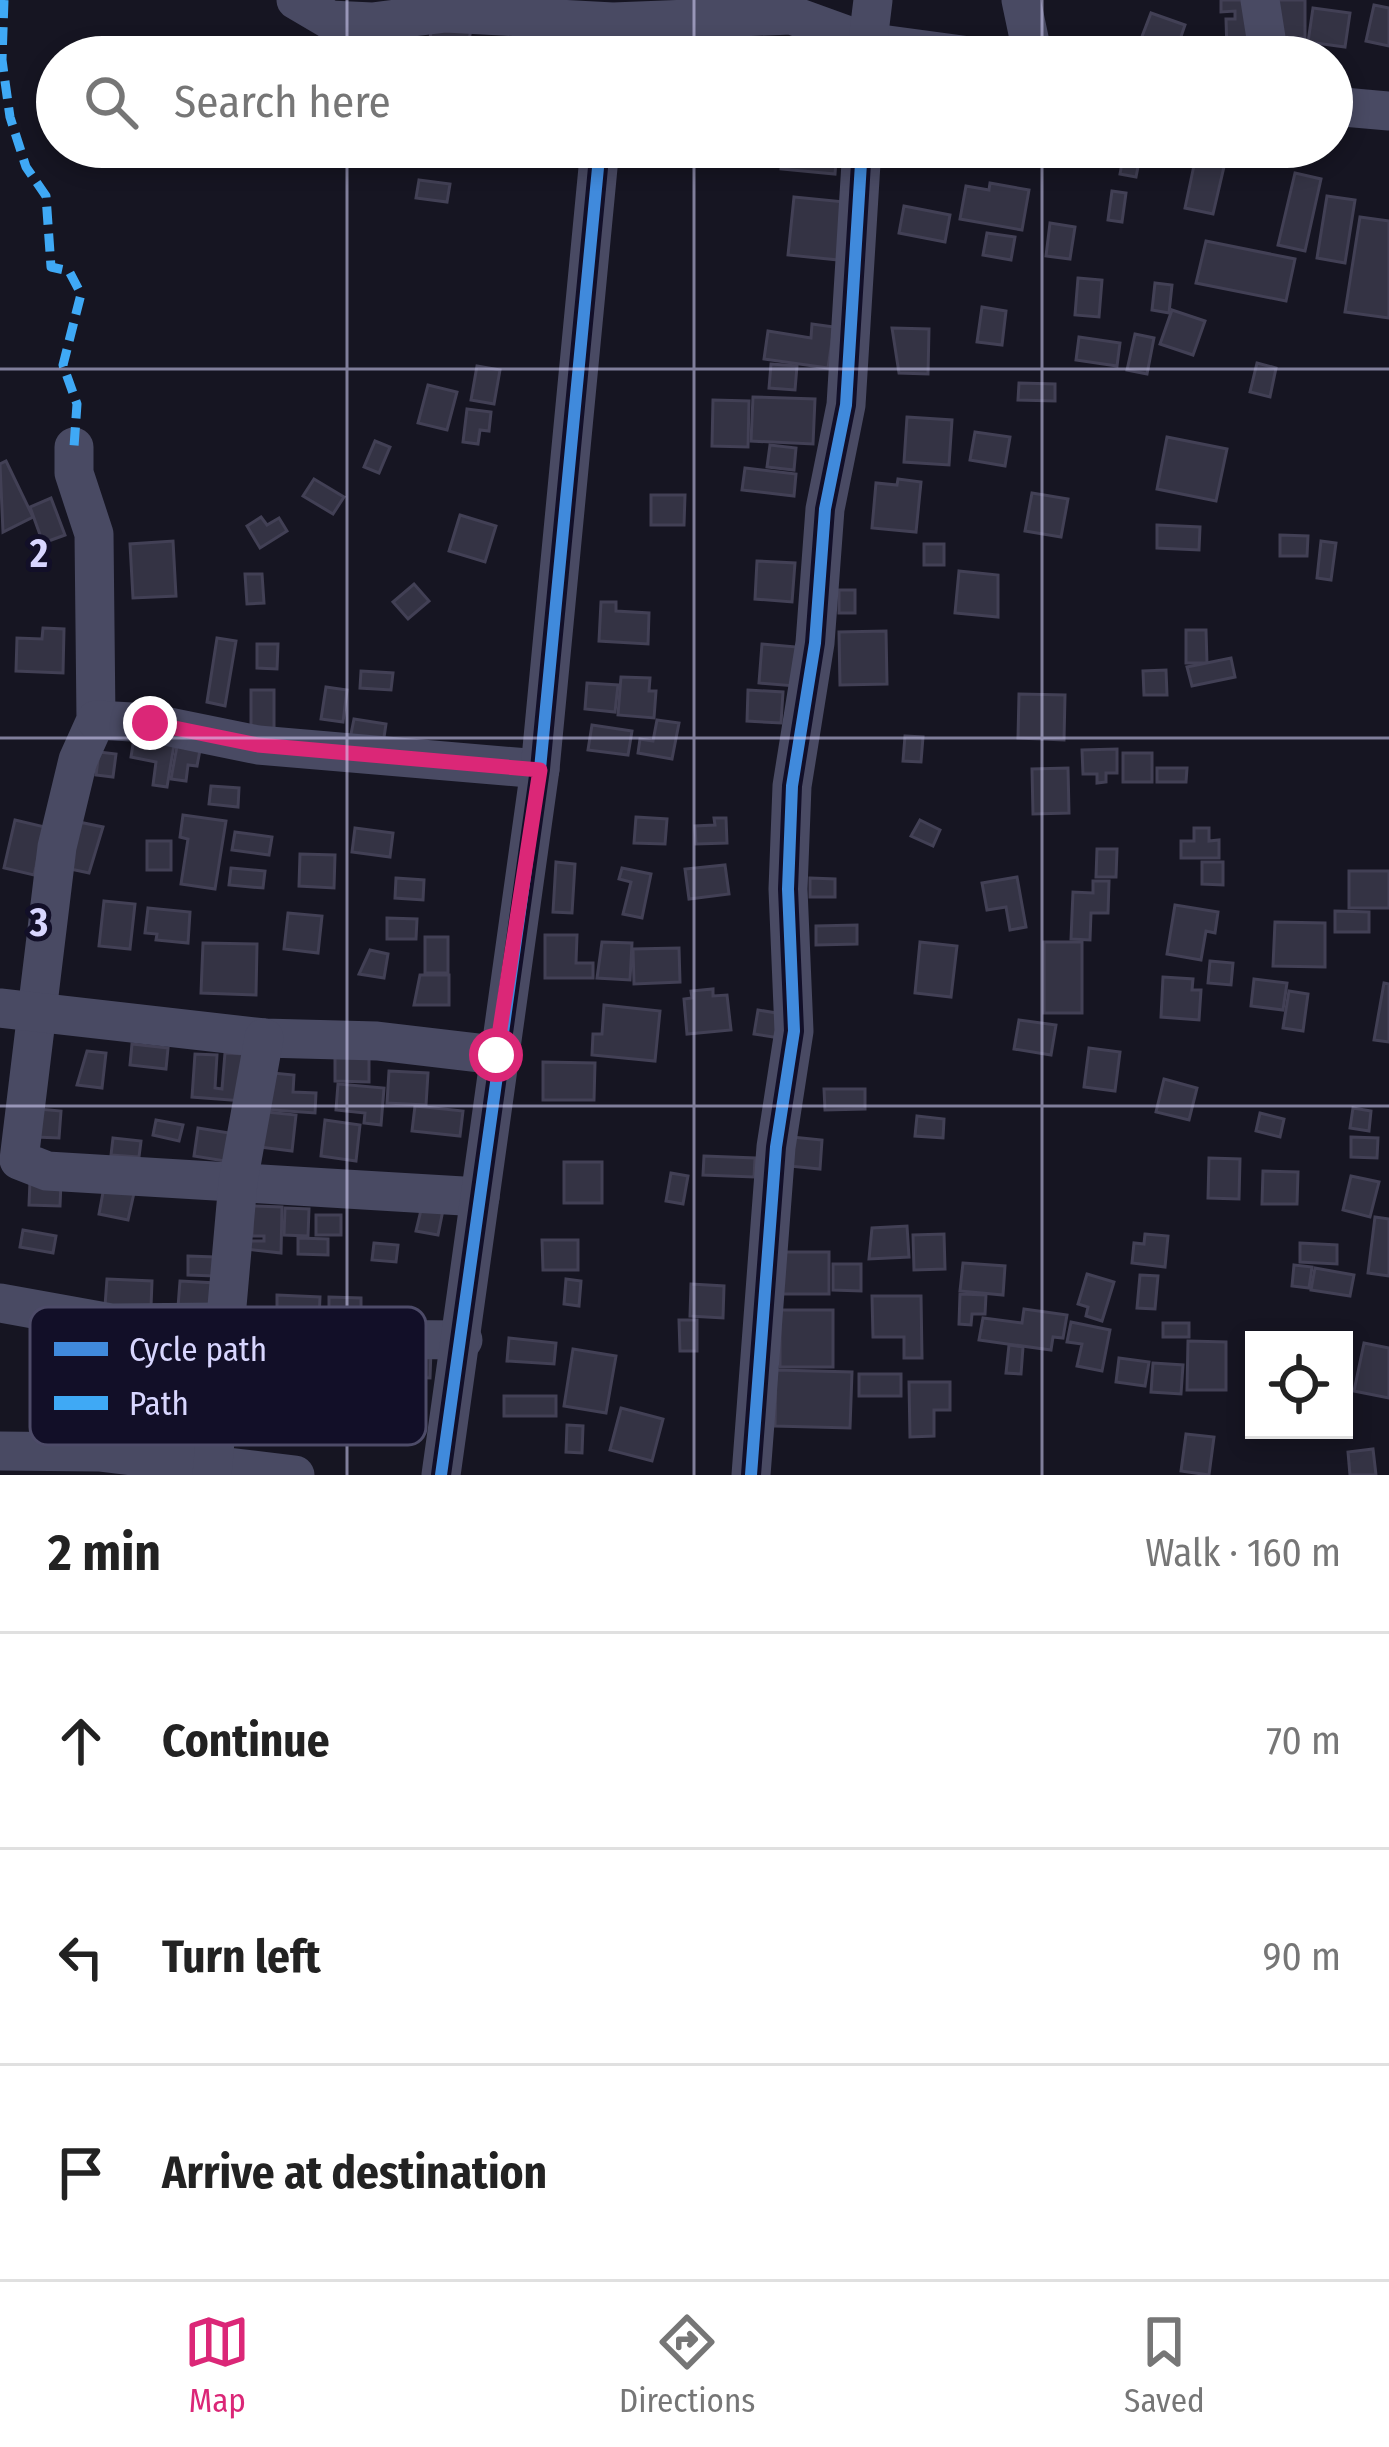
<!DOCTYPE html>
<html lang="en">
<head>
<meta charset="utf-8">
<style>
	:root { --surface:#fff; --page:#f6f6f6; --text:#222; --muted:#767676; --line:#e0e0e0; --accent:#db2777 }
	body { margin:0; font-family:"Fira Sans Condensed",sans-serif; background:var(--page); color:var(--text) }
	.controls { position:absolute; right:36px; bottom:36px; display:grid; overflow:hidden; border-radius:0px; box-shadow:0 6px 18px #0003 }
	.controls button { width:108px; height:108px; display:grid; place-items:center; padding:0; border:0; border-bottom:3px solid var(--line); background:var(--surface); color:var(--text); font:60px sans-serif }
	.stop { position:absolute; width:36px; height:36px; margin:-27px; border:9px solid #db2777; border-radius:50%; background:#fff }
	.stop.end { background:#db2777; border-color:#fff; box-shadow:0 3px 12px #0008 }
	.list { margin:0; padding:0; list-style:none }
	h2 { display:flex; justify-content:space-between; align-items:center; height:156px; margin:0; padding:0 48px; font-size:51px }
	h2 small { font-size:39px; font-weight:400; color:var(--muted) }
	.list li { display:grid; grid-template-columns:78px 1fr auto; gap:36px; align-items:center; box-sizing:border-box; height:216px; padding:0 48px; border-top:3px solid var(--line) }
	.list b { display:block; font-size:45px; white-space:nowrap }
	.list em { font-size:39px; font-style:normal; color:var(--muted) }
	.icon { flex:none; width:66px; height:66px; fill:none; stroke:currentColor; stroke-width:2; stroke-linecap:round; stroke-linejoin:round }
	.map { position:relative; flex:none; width:1389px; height:1475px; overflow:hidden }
	.search { position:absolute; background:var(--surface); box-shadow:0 6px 18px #0003; left:36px; right:36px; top:36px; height:132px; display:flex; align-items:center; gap:30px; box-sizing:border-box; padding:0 42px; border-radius:66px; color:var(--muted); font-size:45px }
	.sheet { height:804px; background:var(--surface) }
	nav { display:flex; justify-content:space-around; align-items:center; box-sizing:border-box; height:168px; border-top:3px solid var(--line); background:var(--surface); font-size:33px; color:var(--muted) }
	nav a { display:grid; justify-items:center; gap:6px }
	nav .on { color:var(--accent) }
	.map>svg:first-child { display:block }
</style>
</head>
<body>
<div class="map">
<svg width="1389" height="1475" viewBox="0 0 1389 1475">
	<rect width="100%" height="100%" fill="#161522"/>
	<g fill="#343344" stroke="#424055" stroke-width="3">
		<polygon points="1221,0 1252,0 1255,50 1227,51 1226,19 1235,19 1235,11 1221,12"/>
		<polygon points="1270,0 1305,0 1305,38 1280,38"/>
		<polygon points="1374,5 1389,8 1389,46 1366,41"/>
		<polygon points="1313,8 1350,13 1345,47 1308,42"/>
		<polygon points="1151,13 1185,25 1174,57 1138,47"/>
		<polygon points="433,22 471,29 466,57 428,48"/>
		<polygon points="383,41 417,49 415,57 379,57"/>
		<polygon points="637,44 688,53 688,57 635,57"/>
		<polygon points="675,147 757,147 752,166"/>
		<polygon points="783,147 837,147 835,174 781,169"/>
		<polygon points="1125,147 1142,147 1136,177 1120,174"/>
		<polygon points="1197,151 1226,158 1213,214 1185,208"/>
		<polygon points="1295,173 1321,179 1305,251 1278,245"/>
		<polygon points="419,180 450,184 447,202 416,198"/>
		<polygon points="990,183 1029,190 1022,230 960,219 966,186 989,190"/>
		<polygon points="1112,191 1126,193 1122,222 1108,220"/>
		<polygon points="1327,196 1355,200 1345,263 1317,258"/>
		<polygon points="794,197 845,202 839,260 788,255"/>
		<polygon points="904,206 950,215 945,242 899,233"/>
		<polygon points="1360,217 1389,221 1389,318 1345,312"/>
		<polygon points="1050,223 1075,227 1070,259 1046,256"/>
		<polygon points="987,233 1015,237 1011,260 983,255"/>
		<polygon points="1206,241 1295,259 1286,301 1196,283"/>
		<polygon points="1078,278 1102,280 1099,317 1075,315"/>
		<polygon points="1155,283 1172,285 1169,313 1152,310"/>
		<polygon points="982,307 1006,311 1002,345 977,342"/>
		<polygon points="1172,310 1205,321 1193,355 1160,344"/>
		<polygon points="812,324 834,327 828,368 764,359 768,331 811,338"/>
		<polygon points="892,328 929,329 928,374 899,373"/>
		<polygon points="1135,334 1154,338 1147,374 1127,370"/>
		<polygon points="1079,337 1120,343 1117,366 1076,360"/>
		<polygon points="1257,363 1276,368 1270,397 1250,392"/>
		<polygon points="771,364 797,366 795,390 769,388"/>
		<polygon points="477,366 500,370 494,404 471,400"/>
		<polygon points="1019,383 1055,384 1055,401 1018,400"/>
		<polygon points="428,385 457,392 447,430 418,423"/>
		<polygon points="753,397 815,399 813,444 751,441"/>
		<polygon points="713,400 749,401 748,447 712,446"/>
		<polygon points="467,409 491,412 489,431 480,430 478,444 463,442"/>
		<polygon points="907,417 952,420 949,465 904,462"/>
		<polygon points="975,432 1010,437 1005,466 970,460"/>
		<polygon points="1167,437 1227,449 1216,501 1157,489"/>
		<polygon points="375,441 390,447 379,473 364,467"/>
		<polygon points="770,445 796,448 794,470 767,467"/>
		<polygon points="6,461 33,517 3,532 0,464"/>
		<polygon points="745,468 796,474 794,496 742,490"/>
		<polygon points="314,479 344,497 333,514 303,496"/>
		<polygon points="898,479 921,482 916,532 872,528 876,483 897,485"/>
		<polygon points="1032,493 1068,499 1061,537 1025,531"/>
		<polygon points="651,495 685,495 684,525 651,525"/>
		<polygon points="51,498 65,535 43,543 30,507"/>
		<polygon points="460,515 496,526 485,562 449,551"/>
		<polygon points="261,517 267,525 279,518 287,531 260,548 247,526"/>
		<polygon points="1157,525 1200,527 1199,550 1157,548"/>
		<polygon points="1280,535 1308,536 1307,556 1280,556"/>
		<polygon points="173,541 176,596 133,598 130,544"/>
		<polygon points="1321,541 1336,543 1331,580 1317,578"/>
		<rect x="924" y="544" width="20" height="21"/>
		<polygon points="757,561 795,563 792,602 755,599"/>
		<polygon points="959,571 998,575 998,617 955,613"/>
		<polygon points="245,574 262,574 264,603 247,604"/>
		<polygon points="414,584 429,601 408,619 393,602"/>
		<rect x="839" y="590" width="16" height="23"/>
		<polygon points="601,602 616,602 616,611 649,613 648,644 599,641"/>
		<polygon points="43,628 64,629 63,673 16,671 17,638 42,639"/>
		<polygon points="1186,630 1206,630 1207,663 1186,663"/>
		<polygon points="886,631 887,684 840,685 839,632"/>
		<polygon points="217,638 236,641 225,706 207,702"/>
		<polygon points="257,644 278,644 277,669 257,668"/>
		<polygon points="762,644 797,647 795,686 759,683"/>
		<polygon points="1231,658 1235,677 1192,686 1187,667"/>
		<polygon points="1166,670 1167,695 1144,695 1143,671"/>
		<polygon points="361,671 393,673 391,690 360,688"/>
		<polygon points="621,677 650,678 649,691 656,691 654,718 618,715"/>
		<polygon points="587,683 618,685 615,712 585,709"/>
		<polygon points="326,687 347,690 343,722 321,719"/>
		<rect x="251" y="690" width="23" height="45"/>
		<polygon points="748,690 783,692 781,723 747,721"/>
		<polygon points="1019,694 1065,695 1064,740 1018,738"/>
		<polygon points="354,719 386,724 383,744 350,739"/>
		<polygon points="657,720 679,723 672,759 638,753 640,739 653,741"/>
		<polygon points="592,725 632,731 628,755 588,750"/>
		<polygon points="905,736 923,737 921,762 903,761"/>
		<polygon points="134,738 174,745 167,787 153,785 156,762 131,757"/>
		<polygon points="177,746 200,750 197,766 188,765 186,781 171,779"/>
		<polygon points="1117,749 1117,773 1106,773 1106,782 1097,783 1097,774 1083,774 1082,750"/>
		<polygon points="99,752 116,754 113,777 96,775"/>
		<rect x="1123" y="753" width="29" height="29"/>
		<polygon points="1068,768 1069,813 1033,814 1032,769"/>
		<polygon points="1157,768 1187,768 1186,782 1157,782"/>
		<polygon points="211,786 239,788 238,807 209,804"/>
		<polygon points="183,815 226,821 215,889 181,884 188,839 180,837"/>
		<polygon points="636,817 667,819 665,844 634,843"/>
		<polygon points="714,818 726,818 727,843 696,844 695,826 715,825"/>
		<polygon points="15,820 45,827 34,875 4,868"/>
		<polygon points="920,820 940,830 933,846 911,836"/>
		<polygon points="74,821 103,827 89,873 66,868"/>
		<polygon points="355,828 393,833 390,857 352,852"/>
		<polygon points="1194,828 1209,828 1209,841 1219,840 1219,858 1181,858 1181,841 1194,841"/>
		<polygon points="235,832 272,837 269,855 232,850"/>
		<rect x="147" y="841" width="24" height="29"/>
		<polygon points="1097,849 1117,849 1116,877 1096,877"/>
		<polygon points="300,854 335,855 334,888 299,886"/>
		<polygon points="556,862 575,864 572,913 553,912"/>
		<polygon points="1202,862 1223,862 1223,885 1202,884"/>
		<polygon points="725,865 729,894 689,899 685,869"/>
		<polygon points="231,868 265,871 263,888 229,885"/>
		<polygon points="622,868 651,874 642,918 623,914 631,882 619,879"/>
		<rect x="1349" y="871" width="40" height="37"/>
		<polygon points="1017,877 1026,927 1010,930 1006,907 987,910 982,883"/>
		<polygon points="396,878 424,880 423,900 395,898"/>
		<polygon points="810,878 835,879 835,897 810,897"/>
		<polygon points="1093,881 1109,881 1108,913 1091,913 1090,940 1071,939 1073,892 1093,893"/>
		<polygon points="104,901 135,904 130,949 99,946"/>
		<polygon points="1175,905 1218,912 1215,933 1206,931 1201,960 1167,954"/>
		<polygon points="148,908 190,912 188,943 156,940 157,934 145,933"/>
		<polygon points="1335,911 1369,912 1369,932 1335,932"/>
		<polygon points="288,913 322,916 318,953 284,949"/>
		<polygon points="387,918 417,919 416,939 387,939"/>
		<polygon points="1275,922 1325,923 1325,967 1273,966"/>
		<polygon points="857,925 857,944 816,945 816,926"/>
		<polygon points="545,935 577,935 576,963 593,963 593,978 545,978"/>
		<rect x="425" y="937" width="23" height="36"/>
		<polygon points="602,942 632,943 630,980 597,978"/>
		<polygon points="920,942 957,946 951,997 915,993"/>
		<rect x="1044" y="942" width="38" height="71"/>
		<polygon points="203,943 257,944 256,995 201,993"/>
		<polygon points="679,948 680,982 634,984 633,949"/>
		<polygon points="370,950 388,954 384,978 359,974"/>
		<polygon points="1210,961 1233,963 1231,985 1208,983"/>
		<polygon points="420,975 449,975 449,1005 414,1005"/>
		<polygon points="1163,977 1193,979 1192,990 1201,990 1199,1020 1161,1017"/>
		<polygon points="1254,979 1287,983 1283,1010 1251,1006"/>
		<polygon points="1384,983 1389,984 1389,1042 1374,1040"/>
		<polygon points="713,989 713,996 727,995 731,1030 687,1034 684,999 692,998 691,991"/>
		<polygon points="1289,991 1308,994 1303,1031 1283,1028"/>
		<polygon points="604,1005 660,1011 655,1061 592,1055 593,1034 602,1034"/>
		<polygon points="758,1010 783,1014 780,1038 754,1034"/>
		<polygon points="1019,1020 1056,1025 1051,1055 1014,1049"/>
		<polygon points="132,1044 168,1048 166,1069 130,1065"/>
		<polygon points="1089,1048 1120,1052 1115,1091 1084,1087"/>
		<polygon points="87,1051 106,1053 102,1088 77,1085"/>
		<polygon points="225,1053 246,1054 243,1101 192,1097 195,1054 217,1055 215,1088 222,1089"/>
		<polygon points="335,1054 369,1055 369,1082 335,1081"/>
		<polygon points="543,1062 595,1063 594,1100 543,1100"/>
		<polygon points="389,1071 428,1073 426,1105 387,1103"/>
		<polygon points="262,1072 294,1075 293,1092 316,1093 315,1113 259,1109"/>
		<polygon points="1164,1079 1197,1088 1189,1120 1156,1112"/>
		<polygon points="338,1084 384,1088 381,1125 364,1123 365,1113 336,1110"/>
		<polygon points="824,1089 865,1089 865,1109 825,1110"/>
		<polygon points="415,1106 463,1111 460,1136 412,1131"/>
		<polygon points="1353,1108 1371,1111 1369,1131 1350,1128"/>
		<polygon points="38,1109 61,1111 59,1138 36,1137"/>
		<polygon points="257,1111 296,1115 292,1151 252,1146"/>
		<polygon points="1260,1113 1284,1119 1280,1137 1256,1131"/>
		<polygon points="917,1116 944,1119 943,1138 915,1136"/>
		<polygon points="156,1120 183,1125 179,1141 153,1135"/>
		<polygon points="325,1120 360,1125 356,1161 321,1156"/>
		<polygon points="198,1128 229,1133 225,1161 194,1156"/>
		<polygon points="792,1137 822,1140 820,1169 789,1166"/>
		<polygon points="1351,1137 1378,1138 1377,1158 1351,1157"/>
		<polygon points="113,1138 141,1141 139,1157 111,1155"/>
		<polygon points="704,1156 755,1158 754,1177 703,1175"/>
		<polygon points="1209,1158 1240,1159 1239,1199 1208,1198"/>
		<rect x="564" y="1162" width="38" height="41"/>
		<polygon points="1263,1171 1298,1172 1297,1204 1262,1204"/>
		<polygon points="671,1173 688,1176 683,1204 666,1201"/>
		<polygon points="1351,1176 1379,1182 1370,1217 1343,1210"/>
		<polygon points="30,1181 61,1182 60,1206 29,1205"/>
		<polygon points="104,1187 134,1193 128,1220 99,1214"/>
		<polygon points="252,1206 282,1207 281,1253 246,1249 246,1241 264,1241 264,1236 252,1236"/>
		<polygon points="422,1206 443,1210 438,1235 416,1231"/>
		<polygon points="285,1208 309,1209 308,1236 284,1235"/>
		<rect x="316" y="1215" width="25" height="20"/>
		<polygon points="1375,1217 1389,1219 1389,1276 1368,1273"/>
		<polygon points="907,1226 909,1257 869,1259 872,1228"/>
		<polygon points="23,1230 56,1236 53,1253 20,1247"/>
		<polygon points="944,1234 945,1269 914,1270 913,1235"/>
		<polygon points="1145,1234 1168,1236 1165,1267 1132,1263 1134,1243 1144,1244"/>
		<polygon points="298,1238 328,1239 328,1255 298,1254"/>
		<polygon points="542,1240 578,1240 578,1270 543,1270"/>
		<polygon points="374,1243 398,1245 396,1262 372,1260"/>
		<polygon points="1300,1243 1337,1245 1337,1264 1300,1262"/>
		<rect x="782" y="1252" width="47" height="42"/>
		<polygon points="188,1256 215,1257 215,1276 188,1275"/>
		<polygon points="963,1263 1005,1266 1003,1295 960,1291"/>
		<polygon points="833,1264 861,1264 861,1291 833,1290"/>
		<polygon points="1294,1265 1312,1267 1309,1288 1292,1286"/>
		<polygon points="1315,1268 1354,1275 1350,1296 1311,1290"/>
		<polygon points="1087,1274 1114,1282 1102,1321 1086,1316 1088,1307 1078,1304"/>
		<polygon points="1140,1275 1158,1276 1155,1309 1137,1308"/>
		<polygon points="107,1279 152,1281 151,1307 105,1306"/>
		<polygon points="566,1279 581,1281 579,1306 564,1304"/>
		<polygon points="180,1281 216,1283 214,1309 178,1307"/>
		<polygon points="691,1284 724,1286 723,1318 690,1316"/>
		<polygon points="960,1294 986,1295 985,1314 972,1314 971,1325 959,1324"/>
		<polygon points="277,1295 320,1297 319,1319 277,1318"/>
		<polygon points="872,1296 921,1296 922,1358 904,1358 904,1337 873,1337"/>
		<polygon points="329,1297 361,1298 361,1320 329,1319"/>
		<polygon points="1024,1309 1067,1315 1063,1338 1053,1337 1051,1350 979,1340 983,1318 1022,1323"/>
		<rect x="780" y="1310" width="53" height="57"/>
		<polygon points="679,1320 697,1320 697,1351 680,1351"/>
		<polygon points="1071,1322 1110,1330 1102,1371 1077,1366 1082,1344 1067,1342"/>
		<rect x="1163" y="1323" width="26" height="14"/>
		<polygon points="509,1338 556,1343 554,1364 507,1361"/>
		<polygon points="1188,1341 1226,1342 1226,1390 1187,1390"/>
		<polygon points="1364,1343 1389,1348 1389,1398 1354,1391"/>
		<polygon points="1009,1345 1023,1347 1021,1374 1006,1373"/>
		<polygon points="387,1348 431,1350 430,1378 386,1376"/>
		<polygon points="573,1349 616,1356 606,1413 564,1406"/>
		<polygon points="1119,1358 1149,1362 1145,1386 1116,1382"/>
		<polygon points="1153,1363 1183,1365 1181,1394 1151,1392"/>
		<polygon points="776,1370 852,1372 850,1428 775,1426"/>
		<rect x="859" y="1374" width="42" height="22"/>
		<polygon points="909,1382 950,1382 950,1410 934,1410 934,1436 910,1437"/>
		<rect x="504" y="1396" width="52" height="20"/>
		<polygon points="621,1408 663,1419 652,1461 610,1450"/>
		<polygon points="567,1425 583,1426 582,1453 566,1452"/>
		<polygon points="1186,1434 1214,1437 1209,1475 1181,1471"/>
		<polygon points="1373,1449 1376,1475 1350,1475 1348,1452"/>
	</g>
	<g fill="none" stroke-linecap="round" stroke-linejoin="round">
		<g stroke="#494a63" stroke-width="39">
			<polyline points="296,0 330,20 372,22 446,13 613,22 791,15 866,42 977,57"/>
			<polyline points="1021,0 1033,57"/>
			<polyline points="1260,0 1269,57"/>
			<polyline points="866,57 873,0"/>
			<polyline points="1332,106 1389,111"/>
			<polyline points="74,447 74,473 94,534 96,720 78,760 57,847 19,1160 47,1171 480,1197"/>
			<polyline points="96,720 150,723 258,745 540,769"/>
			<polyline points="0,1008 264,1038 377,1041 496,1055"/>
			<polyline points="0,1303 111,1323 222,1322"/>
			<polyline points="221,1338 463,1340"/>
			<polyline points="0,1451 99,1452 295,1475"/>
			<polyline points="212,1475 238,1182 264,1038"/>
			<polyline points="441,1475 540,769 600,147"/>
			<polyline points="751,1475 776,1147 794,1031 788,889 792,786 815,643 825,509 846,405 862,147"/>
		</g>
		<polyline stroke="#3fa9f5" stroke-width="9" stroke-dasharray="18 9" stroke-linecap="butt" points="4,0 2,60 10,117 26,167 46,196 51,267 69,271 81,294 63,365 77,404 74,447"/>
		<defs>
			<g id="cycleway">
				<polyline points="441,1475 540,769 600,147"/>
				<polyline points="751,1475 776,1147 794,1031 788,889 792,786 815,643 825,509 846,405 862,147"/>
			</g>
		</defs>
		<use href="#cycleway" stroke="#120f28" stroke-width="20"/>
		<use href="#cycleway" stroke="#408adc" stroke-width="12"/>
	</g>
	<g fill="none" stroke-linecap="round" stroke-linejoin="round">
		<polyline stroke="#db2777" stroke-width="15" points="150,723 258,745 540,770 496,1055"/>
	</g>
	<path fill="none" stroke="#d8d6ff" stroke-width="3" stroke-opacity="0.55" d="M347 0V57M694 0V57M1042 0V57M347 147V1475M694 147V1475M1042 147V1475M0 369H1389M0 738H1389M0 1106H1389"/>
	<rect x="30" y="1307" width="396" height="138" rx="18" fill="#120f28" stroke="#4d4b68" stroke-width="3"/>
	<rect x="54" y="1342" width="54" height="14" fill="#408adc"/>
	<rect x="54" y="1396" width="54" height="14" fill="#3fa9f5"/>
	<g font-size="33" fill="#d8d6ff">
		<text x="129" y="1361">Cycle path</text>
		<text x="129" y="1415">Path</text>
	</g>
	<g font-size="39" text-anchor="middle" font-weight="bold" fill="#d8d6ff" stroke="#120f28" stroke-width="10" stroke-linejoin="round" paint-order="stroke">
		<text x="39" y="567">2</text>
		<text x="39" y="936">3</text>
	</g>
</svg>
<div class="controls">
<button><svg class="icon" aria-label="locate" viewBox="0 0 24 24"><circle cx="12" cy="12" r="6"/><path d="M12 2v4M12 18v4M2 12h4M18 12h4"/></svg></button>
</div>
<div class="stop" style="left:496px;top:1055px"></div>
<div class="stop end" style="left:150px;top:723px"></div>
<div class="search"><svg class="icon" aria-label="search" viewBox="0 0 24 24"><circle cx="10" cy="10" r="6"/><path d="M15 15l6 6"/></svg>Search here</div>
</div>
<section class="sheet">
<h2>2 min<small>Walk · 160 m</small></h2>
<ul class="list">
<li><svg class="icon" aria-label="ahead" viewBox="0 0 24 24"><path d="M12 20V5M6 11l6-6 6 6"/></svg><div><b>Continue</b></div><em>70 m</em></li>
<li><svg class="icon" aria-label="left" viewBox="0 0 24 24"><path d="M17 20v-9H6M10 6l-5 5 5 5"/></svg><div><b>Turn left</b></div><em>90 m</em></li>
<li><svg class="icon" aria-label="arrive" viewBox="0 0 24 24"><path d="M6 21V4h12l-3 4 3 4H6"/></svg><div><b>Arrive at destination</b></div></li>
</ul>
</section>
<nav>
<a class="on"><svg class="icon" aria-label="map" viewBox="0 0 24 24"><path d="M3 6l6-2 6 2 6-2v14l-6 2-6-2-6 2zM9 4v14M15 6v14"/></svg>Map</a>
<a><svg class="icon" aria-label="directions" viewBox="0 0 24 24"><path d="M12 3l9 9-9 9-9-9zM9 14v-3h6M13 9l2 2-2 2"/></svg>Directions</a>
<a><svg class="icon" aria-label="saved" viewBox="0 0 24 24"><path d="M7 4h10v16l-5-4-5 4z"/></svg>Saved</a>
</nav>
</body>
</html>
